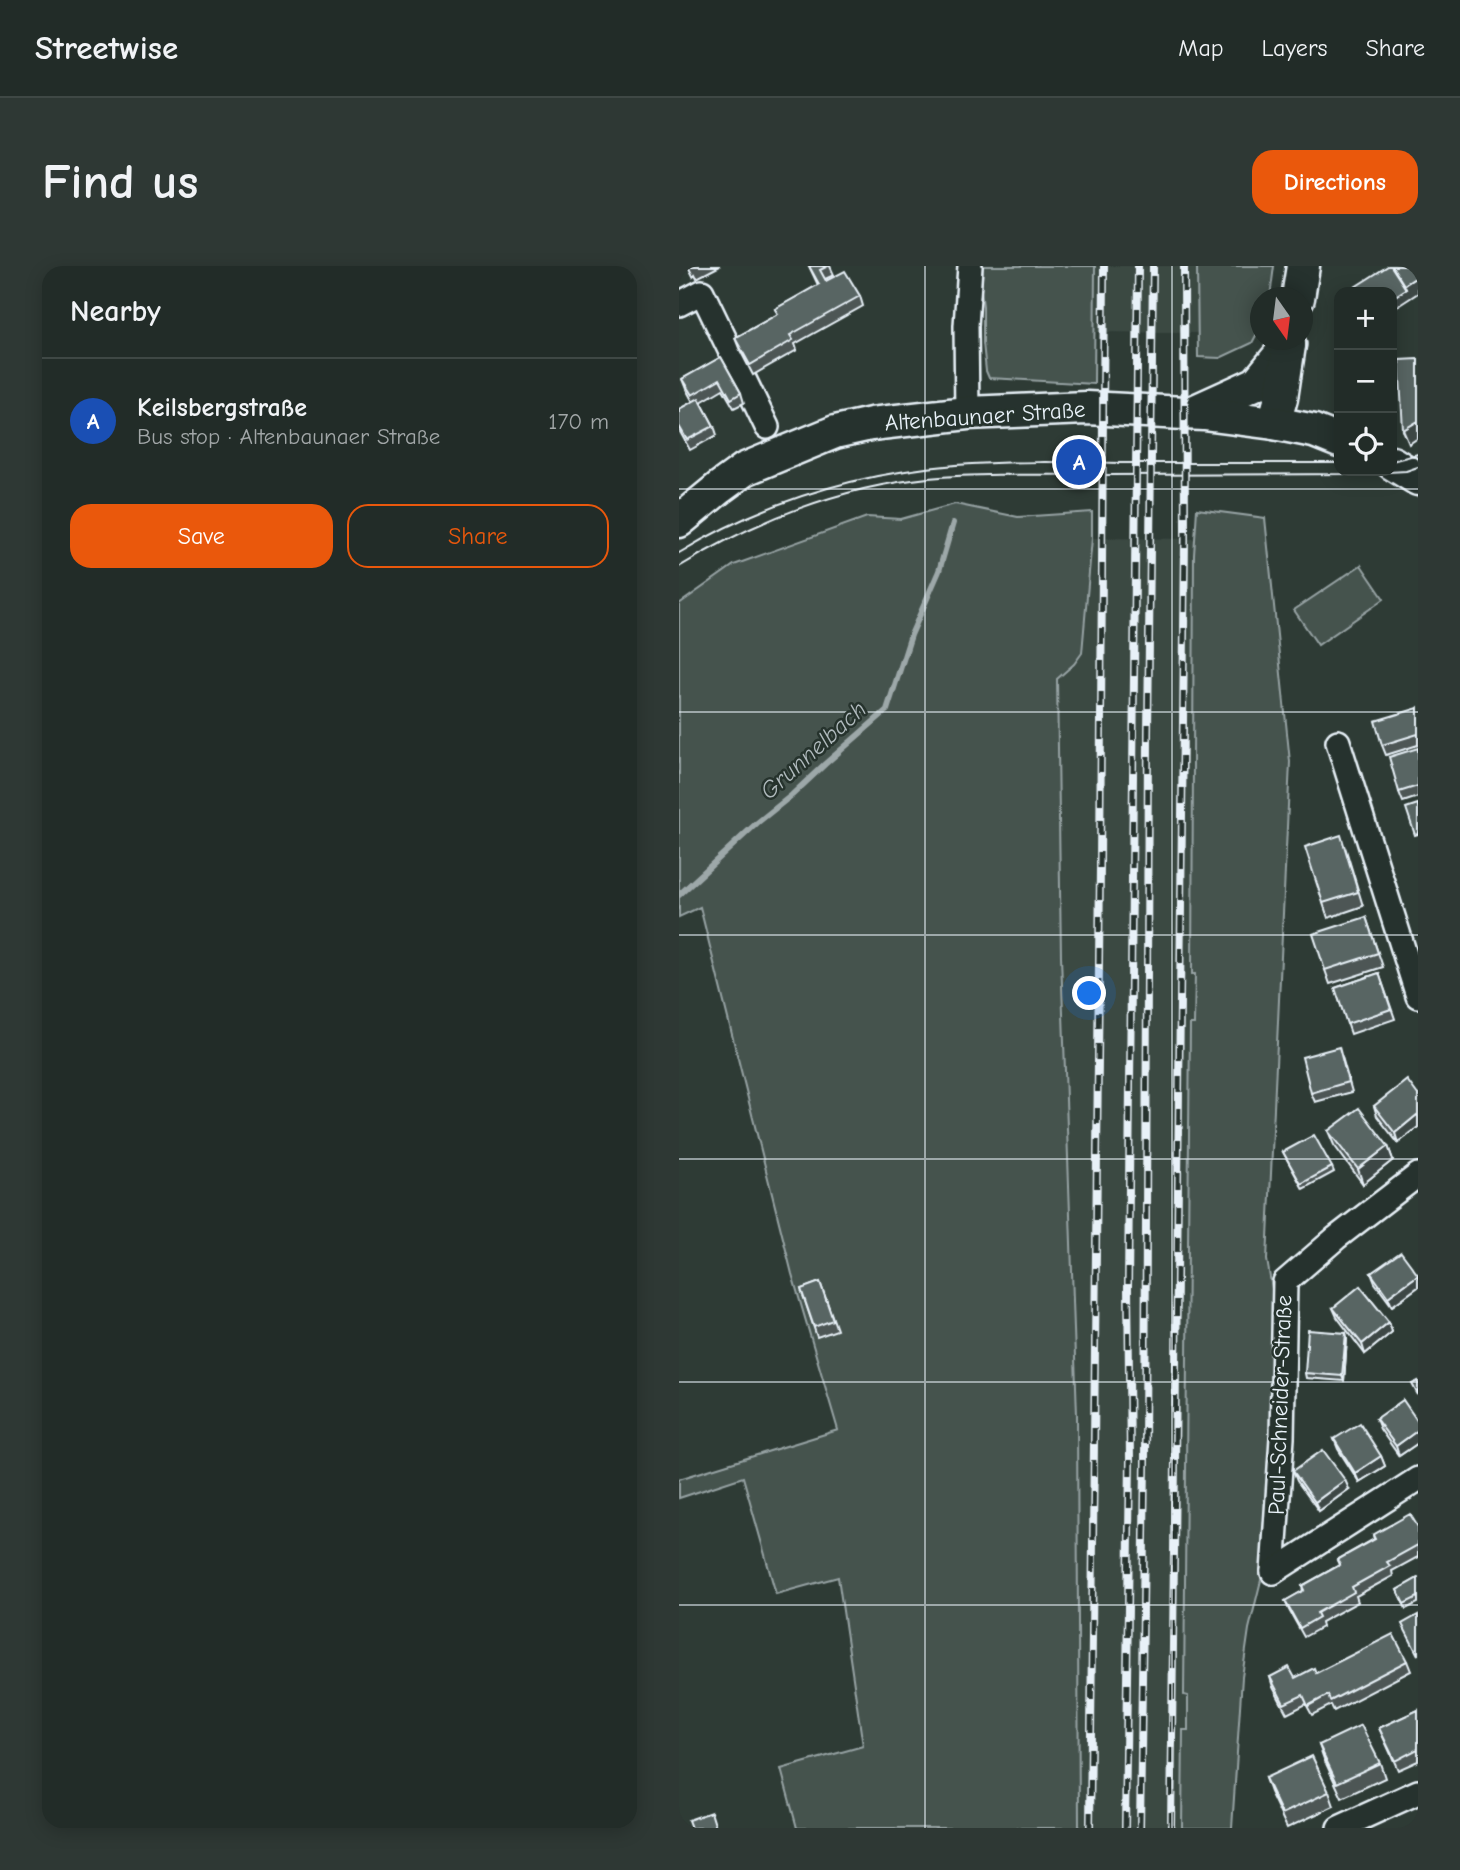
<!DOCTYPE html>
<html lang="en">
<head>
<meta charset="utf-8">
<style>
	:root { --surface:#222c28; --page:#2e3834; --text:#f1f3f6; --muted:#a2a7a8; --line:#3f4845; --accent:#ea580c }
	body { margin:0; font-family:"Comic Neue",sans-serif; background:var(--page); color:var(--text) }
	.controls { position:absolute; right:21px; top:21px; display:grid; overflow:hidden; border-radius:14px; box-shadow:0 4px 18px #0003 }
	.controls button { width:63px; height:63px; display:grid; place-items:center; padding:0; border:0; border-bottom:2px solid var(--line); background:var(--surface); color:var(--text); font:35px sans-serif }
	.compass { position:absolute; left:571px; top:21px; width:63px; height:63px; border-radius:50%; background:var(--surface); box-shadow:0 4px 18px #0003; rotate:166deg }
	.you { position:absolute; left:411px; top:728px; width:24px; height:24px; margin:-18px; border:5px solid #fff; border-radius:50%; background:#1a73e8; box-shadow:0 0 0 10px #1a73e833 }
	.badge { display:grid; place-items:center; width:46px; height:46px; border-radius:50%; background:var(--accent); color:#fff; font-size:23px; font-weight:700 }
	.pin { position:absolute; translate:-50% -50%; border:4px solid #fff; box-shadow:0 2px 7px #0006 }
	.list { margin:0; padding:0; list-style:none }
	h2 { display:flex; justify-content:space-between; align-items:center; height:91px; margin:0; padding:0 28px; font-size:30px }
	h2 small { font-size:23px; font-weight:400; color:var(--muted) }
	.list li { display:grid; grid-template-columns:46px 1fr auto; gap:21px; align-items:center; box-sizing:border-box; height:126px; padding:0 28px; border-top:2px solid var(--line) }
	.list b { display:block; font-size:26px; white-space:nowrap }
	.list p { margin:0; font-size:23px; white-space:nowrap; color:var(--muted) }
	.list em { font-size:23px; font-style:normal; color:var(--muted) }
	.actions { display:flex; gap:14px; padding:21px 28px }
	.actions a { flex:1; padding:16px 0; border:2px solid var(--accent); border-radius:21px; text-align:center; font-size:24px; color:var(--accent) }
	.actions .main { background:var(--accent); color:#fff }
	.icon { flex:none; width:38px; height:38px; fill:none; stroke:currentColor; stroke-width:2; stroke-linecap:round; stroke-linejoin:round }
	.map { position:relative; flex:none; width:739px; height:1562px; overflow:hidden; border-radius:21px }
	header { display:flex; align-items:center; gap:42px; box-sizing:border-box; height:98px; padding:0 35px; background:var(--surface); border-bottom:2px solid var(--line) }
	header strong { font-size:33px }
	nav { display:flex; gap:38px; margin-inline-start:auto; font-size:24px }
	.intro { display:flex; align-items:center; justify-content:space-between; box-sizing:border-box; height:168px; padding:0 42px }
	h1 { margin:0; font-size:49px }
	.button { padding:18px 32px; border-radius:21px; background:var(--accent); color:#fff; font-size:24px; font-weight:700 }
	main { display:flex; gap:42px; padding:0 42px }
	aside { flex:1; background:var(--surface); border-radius:21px; box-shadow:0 4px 18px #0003 }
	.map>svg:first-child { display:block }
</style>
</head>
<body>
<header>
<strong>Streetwise</strong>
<nav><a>Map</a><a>Layers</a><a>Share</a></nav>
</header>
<div class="intro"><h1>Find us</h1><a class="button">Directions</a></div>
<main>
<aside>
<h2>Nearby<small></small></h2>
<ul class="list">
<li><span class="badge" style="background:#1a4fb4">A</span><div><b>Keilsbergstraße</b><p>Bus stop · Altenbaunaer Straße</p></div><em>170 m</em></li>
</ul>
<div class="actions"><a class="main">Save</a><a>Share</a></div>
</aside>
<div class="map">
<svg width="739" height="1562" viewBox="0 0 739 1562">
	<rect width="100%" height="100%" fill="#2e3b35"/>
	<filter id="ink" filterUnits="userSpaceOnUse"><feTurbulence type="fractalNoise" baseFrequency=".0143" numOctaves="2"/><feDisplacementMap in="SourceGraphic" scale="14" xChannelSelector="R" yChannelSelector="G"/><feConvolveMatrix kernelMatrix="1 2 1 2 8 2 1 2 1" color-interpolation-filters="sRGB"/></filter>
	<g filter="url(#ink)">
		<g fill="#3b4843">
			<polygon points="416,0 518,0 519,67 415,66"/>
			<polygon points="413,272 517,273 513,708 516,708 515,758 511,759 505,1428 509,1430 509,1464 504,1464 503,1562 400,1562 398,1149 382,690 378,413 395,398 403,387"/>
		</g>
		<g fill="#45524e" stroke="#96a2a3" stroke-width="2">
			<polygon points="304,0 416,0 415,118 310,112 307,105 304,77 304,40 302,25"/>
			<polygon points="518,0 595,0 591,31 582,32 581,62 573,77 541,92 519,91"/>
			<polygon points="276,238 339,251 413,246 413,272 403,387 395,398 378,413 382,690 398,1149 400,1562 118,1562 102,1503 184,1480 159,1311 97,1328 64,1211 0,1232 0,1213 159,1164 113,1008 21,641 0,651 0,338 55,299 188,251 222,253"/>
			<polygon points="518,243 586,252 611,496 588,994 598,1052 584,1306 570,1363 563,1411 553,1562 503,1562 504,1464 509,1464 509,1430 505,1429 511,758 515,758 516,708 513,708 515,289"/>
			<polygon points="682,299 705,333 639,379 615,344"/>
		</g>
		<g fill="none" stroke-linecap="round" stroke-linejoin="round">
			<polyline stroke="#9da8a9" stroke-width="6" points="0,629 78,557 113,529 146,498 208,444 232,369 260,305 274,257"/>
			<defs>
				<g id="minor">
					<polyline points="0,38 23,26 88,161"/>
					<polyline points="288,147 287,60 291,0"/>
					<polyline points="659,476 739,730"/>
					<polyline points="594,1306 603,1172 606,1016 657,972 739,909"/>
					<polyline points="594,1306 739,1213"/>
					<polyline points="660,1562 739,1526"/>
				</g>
				<g id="secondary">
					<polyline points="619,32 624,0"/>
					<polyline points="514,146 578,117 610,78"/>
					<polyline points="595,157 602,132 610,79"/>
					<polyline points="713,197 739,213"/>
					<polyline points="0,255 40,222 66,203 156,166 192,158 288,147 408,142 525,148 595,157 635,165 660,175"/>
				</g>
			</defs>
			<use href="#minor" stroke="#e8f1f8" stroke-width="28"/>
			<use href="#secondary" stroke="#e8f1f8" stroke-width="37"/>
			<use href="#minor" stroke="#26332d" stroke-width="23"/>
			<use href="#secondary" stroke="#26332d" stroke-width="32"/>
			<g stroke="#e8f1f8" stroke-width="2">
				<polyline points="713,195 739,188"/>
				<path d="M0 287C84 236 179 207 277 199 331 195 387 196 442 197 515 197 587 197 660 197"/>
				<path d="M0 301C75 255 161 221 249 212 309 207 370 209 430 209 512 209 594 208 675 208L727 205 739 201"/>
			</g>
			<defs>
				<g id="rail">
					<polyline points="411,1562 421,600 425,0"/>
					<polyline points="446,1562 451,1194 449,1022 459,0"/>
					<polyline points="461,1562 466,1196 469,469 474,0"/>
					<polyline points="492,1562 506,273 505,0"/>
				</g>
			</defs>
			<use href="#rail" stroke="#e8f1f8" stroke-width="8"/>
			<use href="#rail" stroke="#26332d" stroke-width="5" stroke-dasharray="16" stroke-linecap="butt"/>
		</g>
		<g fill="#4d5755" stroke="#e8f1f8" stroke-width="2">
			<polygon points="9,0 41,0 18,12 16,8 14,10"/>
			<polygon points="130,0 151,0 155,9 146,13 147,15 181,30 184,40 116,78 118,84 74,109 60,82 56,72 99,48 96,43 139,19"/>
			<polygon points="42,91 62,127 65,137 55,142 44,123 22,136 35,160 38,169 11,184 0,164 0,143 14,136 7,123 3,113"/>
			<polygon points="739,442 739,479 707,489 703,479"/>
			<polygon points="739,482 739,531 724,536 720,526"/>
			<polygon points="667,584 684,640 649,652 644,637"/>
			<polygon points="687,651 704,701 651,718 646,704"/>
			<polygon points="700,707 716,753 672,768 656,722"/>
			<polygon points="663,791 673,826 636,836 632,827"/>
			<polygon points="739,829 739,861 719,877 698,850 695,840"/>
			<polygon points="649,865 709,880 714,894 684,918 655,879"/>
			<polygon points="604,886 653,901 655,906 624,923"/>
			<polygon points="692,1007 739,1009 739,1021 713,1040 696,1017"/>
			<polygon points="141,1016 158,1064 138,1071 122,1023"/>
			<polygon points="654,1042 710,1056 713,1066 686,1088 658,1051"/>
			<polygon points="667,1067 668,1072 665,1115 627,1112 626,1107"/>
			<polygon points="697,1153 739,1156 739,1177 720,1190 701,1163"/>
			<polygon points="655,1173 702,1190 706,1200 680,1216 659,1183"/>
			<polygon points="614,1205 670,1223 640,1245 618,1215"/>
			<polygon points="739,1261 739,1291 713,1305 714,1310 677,1330 679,1336 642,1356 643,1361 625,1371 610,1344 606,1335 624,1325 623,1320 660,1299 658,1294 695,1273 694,1269"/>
			<polygon points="739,1312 739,1337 727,1343 718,1324"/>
			<polygon points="728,1395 732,1405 655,1445 652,1439 633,1449 627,1438 608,1448 594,1421 591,1411 616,1412 637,1407"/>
			<polygon points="739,1444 739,1495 719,1504 700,1462"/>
			<polygon points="640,1479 701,1497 706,1512 663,1532 645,1493"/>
			<polygon points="586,1512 650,1526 655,1540 608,1562 591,1526"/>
		</g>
		<g fill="#3e4745" stroke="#e8f1f8" stroke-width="2">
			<polygon points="739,10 739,27 713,44 713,32 727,23 725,19"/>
			<polygon points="739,155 739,172 730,178 724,164"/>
			<polygon points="739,848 739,861 719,877 716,867"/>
			<polygon points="709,880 714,894 684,918 679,903"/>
			<polygon points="739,1009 739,1021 713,1040 709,1031"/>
			<polygon points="710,1056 713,1066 686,1088 683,1078"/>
			<polygon points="667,1067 668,1072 665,1115 663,1110"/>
			<polygon points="739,1164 739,1177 720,1190 717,1180"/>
			<polygon points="702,1190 706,1200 680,1216 676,1207"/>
			<polygon points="666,1214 670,1223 640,1245 636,1236"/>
		</g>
		<g fill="#596563" stroke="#e8f1f8" stroke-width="2">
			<polygon points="130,0 149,0 141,4 147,15 166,5 181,30 111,69 114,74 71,99 56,72 99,48 96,43 140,18"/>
			<polygon points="709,0 712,0 727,23 713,32 713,26 668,26"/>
			<polygon points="713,0 739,0 739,10 725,19"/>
			<polygon points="42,91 62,127 52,133 41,113 13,129 3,113"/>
			<polygon points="739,93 739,155 724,164 720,94"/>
			<polygon points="20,132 35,160 8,174 0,160 0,143"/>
			<polygon points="739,442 739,468 703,479 696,455"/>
			<polygon points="739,482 739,520 720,526 710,491"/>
			<polygon points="739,538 739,568 736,569 727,542"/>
			<polygon points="662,569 679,626 644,637 626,581"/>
			<polygon points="687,651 699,687 646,704 634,668"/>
			<polygon points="700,707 712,743 668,758 656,722"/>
			<polygon points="660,781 669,816 632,827 623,791"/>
			<polygon points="728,814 739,829 739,848 716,867 695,840"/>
			<polygon points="680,842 709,880 679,903 649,865"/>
			<polygon points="635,869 653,901 622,918 604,886"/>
			<polygon points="722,986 739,1009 709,1031 692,1007"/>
			<polygon points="141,1016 154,1054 135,1061 122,1023"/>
			<polygon points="681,1020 710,1056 683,1078 654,1042"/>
			<polygon points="629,1064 667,1067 663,1110 626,1107"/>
			<polygon points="739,1115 739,1129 733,1118"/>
			<polygon points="724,1134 739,1156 739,1164 717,1180 697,1153"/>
			<polygon points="681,1157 702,1190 676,1207 655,1173"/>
			<polygon points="644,1184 666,1214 636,1236 614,1205"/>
			<polygon points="731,1248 739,1261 739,1279 708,1296 711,1300 673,1321 675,1326 638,1347 640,1351 621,1362 606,1335 625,1324 623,1320 661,1299 658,1294 696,1273 694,1269"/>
			<polygon points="739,1312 739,1331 725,1338 718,1324"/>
			<polygon points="739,1349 739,1389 723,1358"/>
			<polygon points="714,1368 728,1395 651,1435 649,1429 629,1440 624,1429 605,1438 591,1411 610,1401 616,1412 635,1402 637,1407"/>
			<polygon points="739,1444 739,1483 716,1495 700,1462"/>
			<polygon points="682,1459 701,1497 658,1517 640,1479"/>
			<polygon points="633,1490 650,1526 603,1548 586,1512"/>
			<polygon points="32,1546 37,1562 12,1562 9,1554"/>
		</g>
	</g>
	<path fill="none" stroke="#e8f1f8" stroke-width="2" stroke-opacity="0.55" d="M246 0V1562M493 0V1562M0 223H739M0 446H739M0 669H739M0 893H739M0 1116H739M0 1339H739"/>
	<g text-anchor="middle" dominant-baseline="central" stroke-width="5" stroke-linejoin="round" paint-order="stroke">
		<g font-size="23" fill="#e8f1f8" stroke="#26332d">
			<text transform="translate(306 150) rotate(-4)">Altenbaunaer Straße</text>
			<text transform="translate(601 1139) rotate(-88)">Paul-Schneider-Straße</text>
		</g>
		<g font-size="24" font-style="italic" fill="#b0babd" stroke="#26332d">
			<text transform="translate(134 484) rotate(-42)">Grunnelbach</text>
		</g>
	</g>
</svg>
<div class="controls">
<button>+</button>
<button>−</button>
<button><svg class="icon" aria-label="locate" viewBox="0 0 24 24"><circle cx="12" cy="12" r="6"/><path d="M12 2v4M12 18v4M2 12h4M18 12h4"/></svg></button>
</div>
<svg class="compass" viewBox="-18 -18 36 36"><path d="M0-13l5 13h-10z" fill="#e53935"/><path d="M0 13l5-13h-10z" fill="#a2a7a8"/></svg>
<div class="you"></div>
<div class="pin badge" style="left:400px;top:196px;background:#1a4fb4">A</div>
</div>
</main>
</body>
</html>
